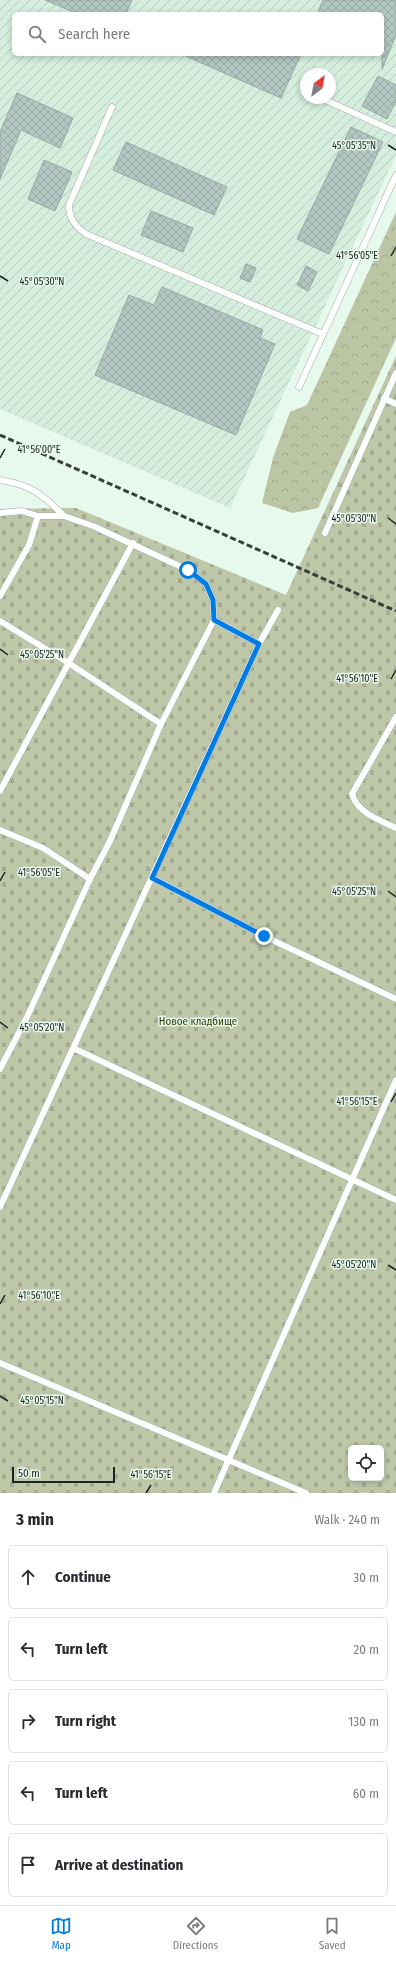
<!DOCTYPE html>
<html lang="en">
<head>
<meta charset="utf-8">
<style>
	:root { --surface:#fff; --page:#f7f7f7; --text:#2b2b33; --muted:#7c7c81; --line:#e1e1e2; --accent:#007ce3 }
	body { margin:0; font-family:"Fira Sans Condensed",sans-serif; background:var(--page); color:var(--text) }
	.controls { position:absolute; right:12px; bottom:12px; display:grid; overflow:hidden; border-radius:6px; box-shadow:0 2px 6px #0003 }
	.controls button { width:36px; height:36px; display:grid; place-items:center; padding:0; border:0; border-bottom:1px solid var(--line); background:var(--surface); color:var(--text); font:20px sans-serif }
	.compass { position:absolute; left:300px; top:68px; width:36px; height:36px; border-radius:50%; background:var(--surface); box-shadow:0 2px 6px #0003; rotate:32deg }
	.scale { position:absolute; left:12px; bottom:10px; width:103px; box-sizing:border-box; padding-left:4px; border:2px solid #1d231f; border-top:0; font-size:11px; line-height:14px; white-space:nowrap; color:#1d231f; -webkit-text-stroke:3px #e7f8ed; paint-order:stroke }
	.stop { position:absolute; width:12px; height:12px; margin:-9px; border:3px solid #007ce3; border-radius:50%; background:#fff }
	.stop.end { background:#007ce3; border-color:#fff; box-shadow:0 1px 4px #0008 }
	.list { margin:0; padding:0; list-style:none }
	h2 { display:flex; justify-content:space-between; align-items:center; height:52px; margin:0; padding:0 16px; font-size:17px }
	h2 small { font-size:13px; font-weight:400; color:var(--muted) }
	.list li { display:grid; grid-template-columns:26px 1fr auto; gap:12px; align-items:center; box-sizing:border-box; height:64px; margin:0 8px 8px; padding:0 8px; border:1px solid var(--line); border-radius:6px }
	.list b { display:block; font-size:15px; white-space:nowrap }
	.list em { font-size:13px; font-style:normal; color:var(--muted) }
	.icon { flex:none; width:22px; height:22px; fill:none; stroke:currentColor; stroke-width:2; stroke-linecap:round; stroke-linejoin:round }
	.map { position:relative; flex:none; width:396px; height:1493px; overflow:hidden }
	.search { position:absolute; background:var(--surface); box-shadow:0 2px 6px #0003; left:12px; right:12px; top:12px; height:44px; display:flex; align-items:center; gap:10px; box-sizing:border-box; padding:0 14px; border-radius:6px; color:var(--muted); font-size:15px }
	.sheet { height:412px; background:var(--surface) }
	nav { display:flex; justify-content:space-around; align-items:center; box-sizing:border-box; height:56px; border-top:1px solid var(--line); background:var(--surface); font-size:11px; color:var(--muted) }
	nav a { display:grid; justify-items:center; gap:2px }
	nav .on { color:var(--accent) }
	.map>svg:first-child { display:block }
</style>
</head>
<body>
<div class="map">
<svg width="396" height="1493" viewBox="0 0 396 1493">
	<defs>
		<pattern id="industrial-furrows" width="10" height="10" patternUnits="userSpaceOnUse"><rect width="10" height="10" fill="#d4eddd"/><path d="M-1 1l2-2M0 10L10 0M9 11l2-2" fill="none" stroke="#b6cbbd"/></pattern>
		<pattern id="forest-crowns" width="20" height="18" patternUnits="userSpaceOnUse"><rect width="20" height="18" fill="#bbc4a3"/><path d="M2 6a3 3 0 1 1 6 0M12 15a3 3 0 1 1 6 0" fill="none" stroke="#a0a88c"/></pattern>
		<pattern id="cemetery-stones" width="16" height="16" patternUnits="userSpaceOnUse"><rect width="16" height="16" fill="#bfc7a9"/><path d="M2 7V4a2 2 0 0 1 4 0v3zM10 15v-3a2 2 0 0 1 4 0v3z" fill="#a4ab91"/></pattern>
		<pattern id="building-cross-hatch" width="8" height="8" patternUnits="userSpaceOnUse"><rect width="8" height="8" fill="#b3c7c2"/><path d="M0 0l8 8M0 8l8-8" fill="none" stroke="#9aaba6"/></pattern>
	</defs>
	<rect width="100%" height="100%" fill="#e7f8ed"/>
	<path fill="url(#industrial-furrows)" fill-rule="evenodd" d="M0 0H396V155L230 508 0 409ZM14 14H382V54H14ZM306 74H330V98H306Z"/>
	<polygon fill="url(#forest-crowns)" points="396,212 396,338 318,508 293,513 262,503 273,458 290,412 307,405"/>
	<path fill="url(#cemetery-stones)" fill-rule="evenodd" d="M396 356V1493H0V509L76 508 286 595ZM351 1448H381V1478H351Z"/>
	<g fill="url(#building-cross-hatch)" stroke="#95a8a3">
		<polygon points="45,0 132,0 126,14 78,14"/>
		<polygon points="323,0 396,0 396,35 382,69 382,14 317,14"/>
		<polygon points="181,54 301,54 281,98"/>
		<polygon points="378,76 396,85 396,101 387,119 362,106"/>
		<polygon points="17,93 73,118 60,148 21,130 0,179 0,132"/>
		<polygon points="351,127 383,142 329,254 297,239"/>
		<polygon points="126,142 227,187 214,215 113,170"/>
		<polygon points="44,160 72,172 55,211 28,199"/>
		<polygon points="151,211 193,228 183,252 141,235"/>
		<polygon points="246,264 256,268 250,282 240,278"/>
		<polygon points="306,266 317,272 308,291 297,285"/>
		<polygon points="162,287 263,330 260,338 275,344 236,435 95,375 129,295 154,305"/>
	</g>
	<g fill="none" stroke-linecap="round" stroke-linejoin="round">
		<defs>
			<g id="lane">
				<polyline points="321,98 396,132"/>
				<path d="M112 107 69 205C69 219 75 226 86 234L323 334"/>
				<polyline points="299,387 396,175"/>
				<polyline points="384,398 396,404"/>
				<path d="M0 480C31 485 42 494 64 516"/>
				<polyline points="0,513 22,511 38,516 64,516 93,526 188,570 206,584 213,600 214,620 259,644"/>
				<polyline points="325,533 396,373"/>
				<polyline points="0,596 29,545 38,516"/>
				<polyline points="0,621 67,662 161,724"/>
				<path d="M396 717 352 794C357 813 380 820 396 828"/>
				<polyline points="0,791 133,543"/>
				<polyline points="0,830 43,848 90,879"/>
				<polyline points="152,878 264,936 396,999"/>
				<polyline points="73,1048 396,1200"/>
				<polyline points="0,1069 28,1015 90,879 110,841 161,724 214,620"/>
				<polyline points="0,1207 259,644 278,610"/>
				<polyline points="0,1363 306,1493"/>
				<polyline points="214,1493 396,1080"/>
			</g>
		</defs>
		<use href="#lane" stroke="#a1b1a7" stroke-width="7"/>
		<use href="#lane" stroke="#fff" stroke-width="6"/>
		<polyline stroke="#373f3a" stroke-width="3" stroke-dasharray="6 3" stroke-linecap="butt" points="0,435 396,611"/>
	</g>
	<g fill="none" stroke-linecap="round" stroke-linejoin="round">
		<polyline stroke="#007ce3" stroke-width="5" points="188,570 206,584 213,600 214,620 259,644 152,878 264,936"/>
	</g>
	<path fill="none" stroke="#1d231f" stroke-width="1.5" d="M388 145 396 150M391 256 396 247M0 276 8 281M0 458 5 449M388 518 396 524M0 649 8 655M391 679 396 670M0 881 5 872M388 891 396 897M0 1022 8 1028M391 1102 396 1093M388 1265 396 1270M0 1304 5 1295M0 1396 8 1401M146 1493 151 1485"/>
	<g text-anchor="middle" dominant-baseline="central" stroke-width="3" stroke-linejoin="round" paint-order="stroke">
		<g font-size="11" fill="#333d06" stroke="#e7f8ed">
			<text x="198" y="1021">Новое кладбище</text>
		</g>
	</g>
	<g font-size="10" text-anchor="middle" fill="#1d231f" stroke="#e7f8ed" stroke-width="3" stroke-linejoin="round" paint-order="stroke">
		<text x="354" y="149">45°05'35"N</text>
		<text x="357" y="259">41°56'05"E</text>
		<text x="42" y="285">45°05'30"N</text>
		<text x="39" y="453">41°56'00"E</text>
		<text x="354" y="522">45°05'30"N</text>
		<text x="42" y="658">45°05'25"N</text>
		<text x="357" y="682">41°56'10"E</text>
		<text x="39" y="876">41°56'05"E</text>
		<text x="354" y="895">45°05'25"N</text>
		<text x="42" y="1031">45°05'20"N</text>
		<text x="357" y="1105">41°56'15"E</text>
		<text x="354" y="1268">45°05'20"N</text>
		<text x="39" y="1299">41°56'10"E</text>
		<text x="42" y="1404">45°05'15"N</text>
		<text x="151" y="1478">41°56'15"E</text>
	</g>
</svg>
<div class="controls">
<button><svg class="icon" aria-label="locate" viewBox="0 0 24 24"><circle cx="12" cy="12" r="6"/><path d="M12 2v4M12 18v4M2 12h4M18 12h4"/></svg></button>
</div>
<svg class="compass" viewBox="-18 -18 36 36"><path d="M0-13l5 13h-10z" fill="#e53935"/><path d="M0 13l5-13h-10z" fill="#7c7c81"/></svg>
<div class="scale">50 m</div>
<div class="stop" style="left:188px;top:570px"></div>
<div class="stop end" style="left:264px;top:936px"></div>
<div class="search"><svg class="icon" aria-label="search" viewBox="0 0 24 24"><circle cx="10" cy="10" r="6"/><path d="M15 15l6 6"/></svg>Search here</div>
</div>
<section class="sheet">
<h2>3 min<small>Walk · 240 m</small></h2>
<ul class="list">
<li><svg class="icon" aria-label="ahead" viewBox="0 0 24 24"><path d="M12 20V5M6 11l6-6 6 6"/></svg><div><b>Continue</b></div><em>30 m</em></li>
<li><svg class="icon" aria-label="left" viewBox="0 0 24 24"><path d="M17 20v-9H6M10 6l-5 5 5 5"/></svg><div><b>Turn left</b></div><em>20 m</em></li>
<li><svg class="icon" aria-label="right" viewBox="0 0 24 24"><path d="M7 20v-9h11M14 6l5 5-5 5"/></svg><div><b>Turn right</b></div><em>130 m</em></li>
<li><svg class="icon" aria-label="left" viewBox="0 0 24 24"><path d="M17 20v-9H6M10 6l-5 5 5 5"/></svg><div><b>Turn left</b></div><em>60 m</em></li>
<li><svg class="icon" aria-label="arrive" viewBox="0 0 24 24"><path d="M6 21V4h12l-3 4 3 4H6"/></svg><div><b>Arrive at destination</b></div></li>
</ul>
</section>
<nav>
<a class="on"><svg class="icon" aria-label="map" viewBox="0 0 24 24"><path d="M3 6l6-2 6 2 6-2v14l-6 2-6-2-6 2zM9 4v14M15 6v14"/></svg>Map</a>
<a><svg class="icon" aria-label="directions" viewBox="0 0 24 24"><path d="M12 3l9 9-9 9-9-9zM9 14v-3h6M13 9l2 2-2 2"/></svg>Directions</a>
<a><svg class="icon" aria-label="saved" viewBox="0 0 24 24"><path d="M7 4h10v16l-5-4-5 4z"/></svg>Saved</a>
</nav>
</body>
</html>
